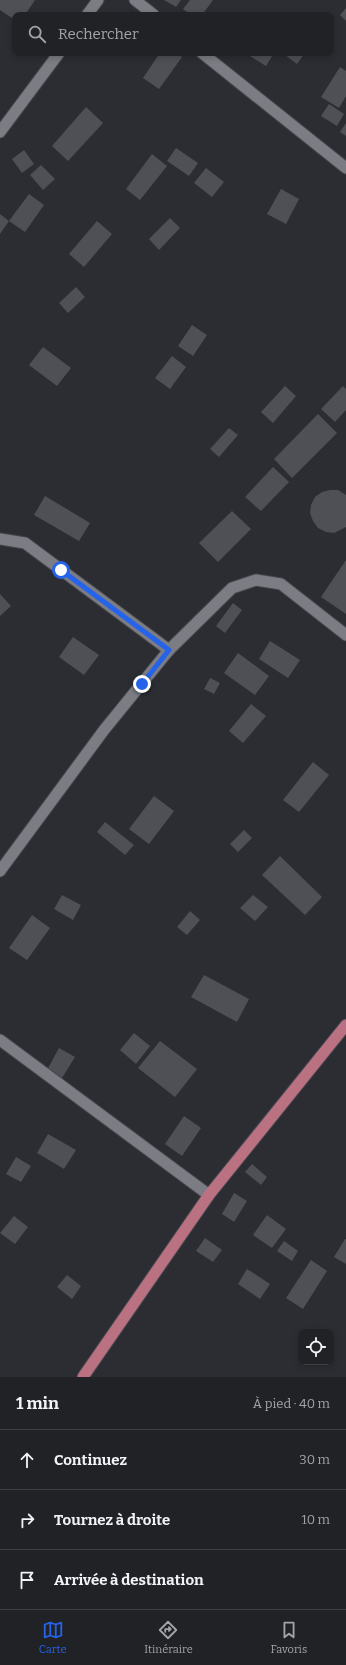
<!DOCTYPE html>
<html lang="fr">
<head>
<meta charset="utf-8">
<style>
	:root { --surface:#212226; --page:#292a2e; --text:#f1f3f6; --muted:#a2a4a7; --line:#3e3f43; --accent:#2563eb }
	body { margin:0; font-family:Bitter,serif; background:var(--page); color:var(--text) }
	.controls { position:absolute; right:12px; bottom:12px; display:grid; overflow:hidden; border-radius:8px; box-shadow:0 2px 6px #0003 }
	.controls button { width:36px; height:36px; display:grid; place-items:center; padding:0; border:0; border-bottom:1px solid var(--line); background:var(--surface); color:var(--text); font:20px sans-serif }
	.stop { position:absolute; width:12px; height:12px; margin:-9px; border:3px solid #2563eb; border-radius:50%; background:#fff }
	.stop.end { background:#2563eb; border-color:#fff; box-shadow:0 1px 4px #0008 }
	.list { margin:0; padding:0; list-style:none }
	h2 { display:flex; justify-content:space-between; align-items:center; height:52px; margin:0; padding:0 16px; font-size:17px }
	h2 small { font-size:13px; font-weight:400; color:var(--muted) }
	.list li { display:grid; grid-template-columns:26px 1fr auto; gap:12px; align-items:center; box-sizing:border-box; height:60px; padding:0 16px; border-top:1px solid var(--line) }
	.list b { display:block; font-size:15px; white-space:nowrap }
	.list em { font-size:13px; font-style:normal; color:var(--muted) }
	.icon { flex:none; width:22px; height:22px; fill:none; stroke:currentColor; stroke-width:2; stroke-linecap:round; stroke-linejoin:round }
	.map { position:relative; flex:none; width:346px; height:1377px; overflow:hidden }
	.search { position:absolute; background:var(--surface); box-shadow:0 2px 6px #0003; left:12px; right:12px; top:12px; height:44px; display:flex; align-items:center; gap:10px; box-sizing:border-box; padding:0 14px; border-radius:8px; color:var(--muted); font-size:15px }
	.sheet { height:232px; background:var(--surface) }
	nav { display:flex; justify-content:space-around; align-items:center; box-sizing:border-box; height:56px; border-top:1px solid var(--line); background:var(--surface); font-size:11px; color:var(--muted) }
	nav a { display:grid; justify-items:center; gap:2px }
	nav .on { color:var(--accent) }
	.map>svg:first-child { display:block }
</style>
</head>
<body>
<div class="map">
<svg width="346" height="1377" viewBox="0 0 346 1377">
	<rect width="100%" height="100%" fill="#2c2d33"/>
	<g fill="#4f4f56">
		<polygon points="0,0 35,0 25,15 15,15 15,20 0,10"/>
		<polygon points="164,0 181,0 176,7"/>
		<polygon points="190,0 213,0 202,15 191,15 183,9"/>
		<polygon points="346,8 346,21 340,15"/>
		<polygon points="160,53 176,53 182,57 159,89 143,78"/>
		<polygon points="245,53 274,53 266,66"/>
		<polygon points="286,53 305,53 297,64 285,55"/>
		<polygon points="340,67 346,71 346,96 339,108 321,97"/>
		<polygon points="329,104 344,114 337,126 321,116"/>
		<polygon points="86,107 103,123 68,161 52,146"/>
		<polygon points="346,123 346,136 340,132"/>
		<polygon points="176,148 198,163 189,176 167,161"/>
		<polygon points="24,150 34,164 22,173 12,159"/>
		<polygon points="152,154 167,166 140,200 126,189"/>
		<polygon points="41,165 55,179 43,190 30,175"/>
		<polygon points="206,168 224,182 212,197 194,183"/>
		<polygon points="281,189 299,199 286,224 267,214"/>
		<polygon points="29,194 44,205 25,232 9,221"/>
		<polygon points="0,214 9,221 0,234"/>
		<polygon points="170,218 180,228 159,250 149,239"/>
		<polygon points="97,221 112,234 84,267 69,254"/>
		<polygon points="76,287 85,297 68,313 59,303"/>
		<polygon points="192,325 207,335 193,356 178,346"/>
		<polygon points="43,347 71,368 57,386 29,365"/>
		<polygon points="172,356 186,367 170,389 155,378"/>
		<polygon points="285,386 296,396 273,423 261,412"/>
		<polygon points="343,386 346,389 346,410 335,422 321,409"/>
		<polygon points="318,414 337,433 292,478 274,459"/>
		<polygon points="229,428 238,435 219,457 210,449"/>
		<polygon points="273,467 289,482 261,511 245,497"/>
		<polygon points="330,490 338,490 346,495 346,527 334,533 326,532 318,528 313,521 310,513 311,505 315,497 322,492"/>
		<polygon points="45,496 90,523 79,541 34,515"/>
		<polygon points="232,511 251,529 218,562 199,543"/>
		<polygon points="346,560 346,614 321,597"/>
		<polygon points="0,594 11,606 0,616"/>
		<polygon points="233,603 242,610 225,633 216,626"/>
		<polygon points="73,637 99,655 84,675 59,657"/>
		<polygon points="270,641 300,660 288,678 259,659"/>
		<polygon points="238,653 269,676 255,695 224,673"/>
		<polygon points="210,678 220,683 214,694 204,689"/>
		<polygon points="251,704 266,716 243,743 229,731"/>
		<polygon points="313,762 329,775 299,812 283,800"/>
		<polygon points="154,796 174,811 149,844 129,829"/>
		<polygon points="105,822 134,845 125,855 97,832"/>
		<polygon points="244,830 252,838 238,852 230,844"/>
		<polygon points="280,856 322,897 305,915 262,875"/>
		<polygon points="62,895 81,905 73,920 54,909"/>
		<polygon points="253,895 268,907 255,921 240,908"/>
		<polygon points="190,911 200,920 187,935 177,927"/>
		<polygon points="32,915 50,928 27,960 9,948"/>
		<polygon points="204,975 249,999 237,1022 191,997"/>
		<polygon points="134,1033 150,1046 136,1064 120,1050"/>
		<polygon points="160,1041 197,1069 175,1097 138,1068"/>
		<polygon points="59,1048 75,1057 62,1078 47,1070"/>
		<polygon points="184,1116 201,1128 182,1156 165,1144"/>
		<polygon points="48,1134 76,1150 64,1169 37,1153"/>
		<polygon points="16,1157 31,1166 21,1182 6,1174"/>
		<polygon points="252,1164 267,1177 261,1185 245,1172"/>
		<polygon points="234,1193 247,1201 234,1222 222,1214"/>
		<polygon points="267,1215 286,1229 272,1248 253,1235"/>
		<polygon points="14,1216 28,1227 15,1244 0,1233"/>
		<polygon points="205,1238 222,1250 213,1262 196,1251"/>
		<polygon points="345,1239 346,1239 346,1264 334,1257"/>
		<polygon points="284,1241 298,1251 292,1261 277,1251"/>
		<polygon points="311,1260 327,1271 303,1309 286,1298"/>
		<polygon points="247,1269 270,1284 260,1299 238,1284"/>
		<polygon points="67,1275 81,1286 72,1299 57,1287"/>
	</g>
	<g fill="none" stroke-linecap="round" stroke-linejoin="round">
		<defs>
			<g id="minor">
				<polyline points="135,0 154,15"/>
				<polyline points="87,15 98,0"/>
				<polyline points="202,53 346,168"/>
				<polyline points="0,132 59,53"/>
				<polyline points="0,539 25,543 169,650"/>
				<polyline points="0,871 104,730 169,650 232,588 256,580 281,584 346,635"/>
				<polyline points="0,1040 209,1195"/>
			</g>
			<polyline id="primary" points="83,1377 209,1195 346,1025"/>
		</defs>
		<use href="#minor" stroke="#47484c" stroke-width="13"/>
		<use href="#primary" stroke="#47484c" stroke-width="13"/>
		<use href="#minor" stroke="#7c7d84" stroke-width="11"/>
		<use href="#primary" stroke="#ba7182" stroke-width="11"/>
	</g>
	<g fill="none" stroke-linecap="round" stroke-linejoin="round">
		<polyline stroke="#2563eb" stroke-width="5" points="61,570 169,650 142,684"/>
	</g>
</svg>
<div class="controls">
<button><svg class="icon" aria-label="locate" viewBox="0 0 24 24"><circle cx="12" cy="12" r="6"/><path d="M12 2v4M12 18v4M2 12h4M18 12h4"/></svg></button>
</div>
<div class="stop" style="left:61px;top:570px"></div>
<div class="stop end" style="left:142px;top:684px"></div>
<div class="search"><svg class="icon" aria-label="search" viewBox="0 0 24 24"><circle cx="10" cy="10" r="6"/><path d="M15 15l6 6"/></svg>Rechercher</div>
</div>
<section class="sheet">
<h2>1 min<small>À pied · 40 m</small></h2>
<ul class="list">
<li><svg class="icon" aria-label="ahead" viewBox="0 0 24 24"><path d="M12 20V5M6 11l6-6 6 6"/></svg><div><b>Continuez</b></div><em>30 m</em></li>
<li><svg class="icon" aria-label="right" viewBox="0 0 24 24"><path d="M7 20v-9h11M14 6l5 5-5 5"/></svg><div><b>Tournez à droite</b></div><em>10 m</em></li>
<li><svg class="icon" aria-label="arrive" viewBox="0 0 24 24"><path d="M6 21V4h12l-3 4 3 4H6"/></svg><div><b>Arrivée à destination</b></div></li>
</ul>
</section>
<nav>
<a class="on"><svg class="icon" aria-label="map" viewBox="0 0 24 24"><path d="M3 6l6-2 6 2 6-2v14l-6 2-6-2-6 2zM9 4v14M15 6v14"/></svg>Carte</a>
<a><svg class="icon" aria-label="directions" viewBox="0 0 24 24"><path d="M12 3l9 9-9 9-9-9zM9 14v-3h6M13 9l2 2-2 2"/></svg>Itinéraire</a>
<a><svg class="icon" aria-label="saved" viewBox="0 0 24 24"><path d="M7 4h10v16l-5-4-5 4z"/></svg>Favoris</a>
</nav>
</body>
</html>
